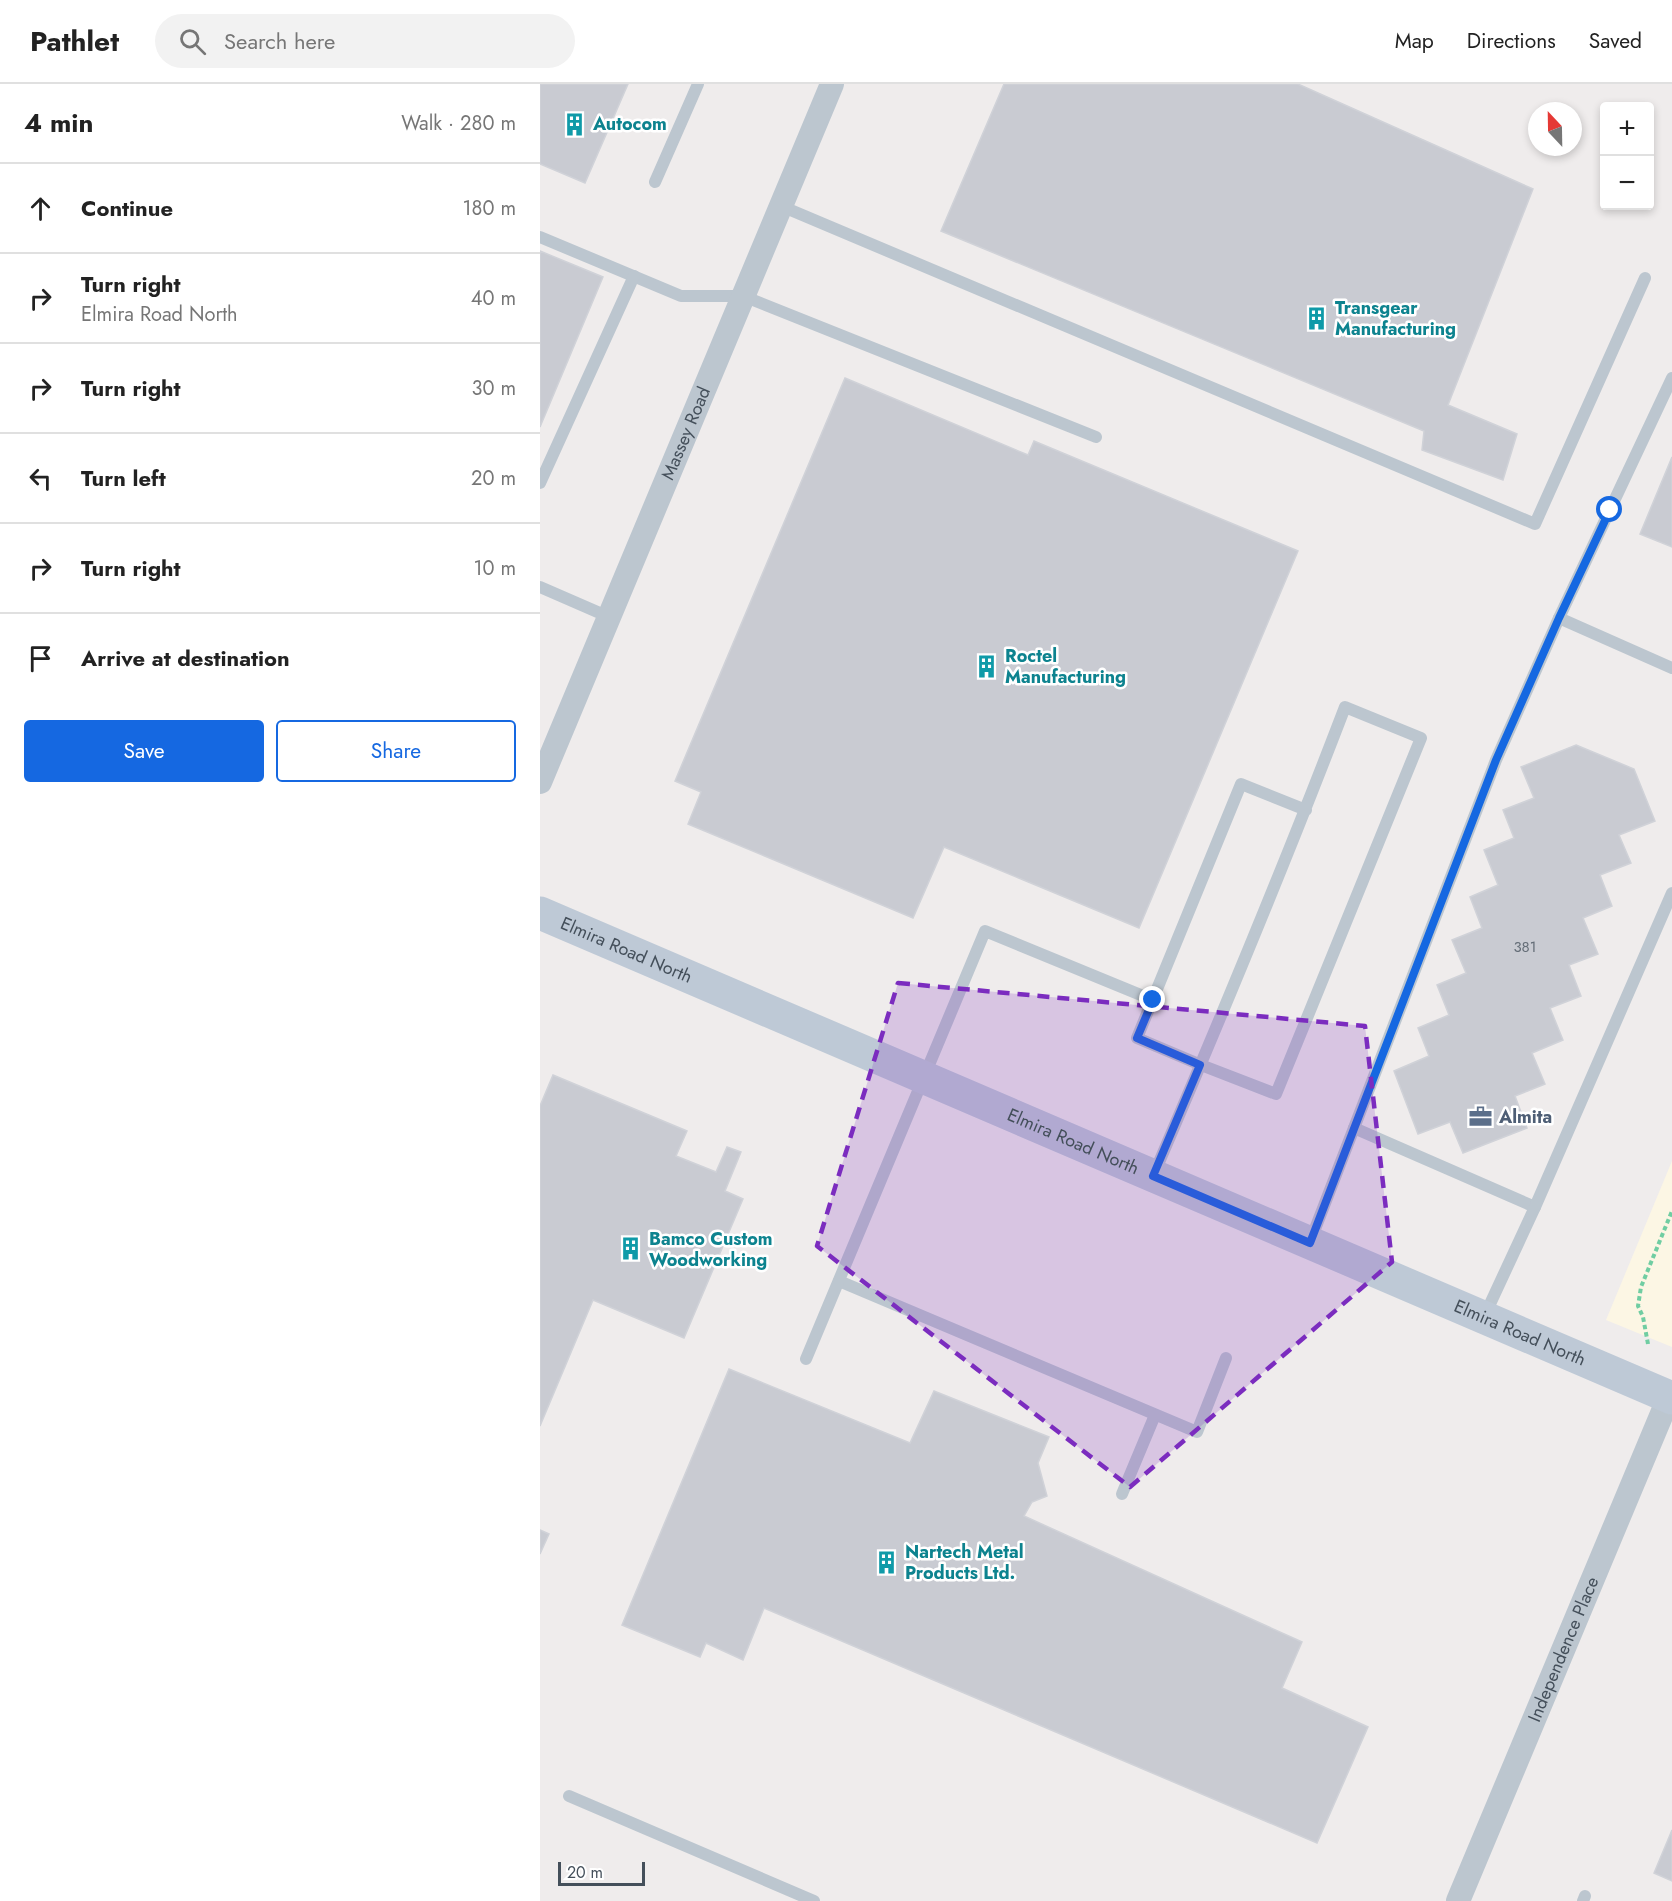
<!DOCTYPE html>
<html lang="en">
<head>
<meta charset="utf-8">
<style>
	:root { --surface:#fff; --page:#f2f2f2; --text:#222; --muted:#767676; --line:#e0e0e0; --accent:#1568e1 }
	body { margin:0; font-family:Jost,sans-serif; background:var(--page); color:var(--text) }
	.controls { position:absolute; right:18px; top:18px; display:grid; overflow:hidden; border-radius:6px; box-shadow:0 3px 9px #0003 }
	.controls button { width:54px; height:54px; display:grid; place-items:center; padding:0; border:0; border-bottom:2px solid var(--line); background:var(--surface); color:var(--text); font:30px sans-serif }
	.compass { position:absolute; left:988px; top:18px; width:54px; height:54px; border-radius:50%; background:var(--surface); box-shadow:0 3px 9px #0003; rotate:338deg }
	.scale { position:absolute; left:18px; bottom:15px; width:87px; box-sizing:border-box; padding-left:6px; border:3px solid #444f5a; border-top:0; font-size:16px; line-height:21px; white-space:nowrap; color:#444f5a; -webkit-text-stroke:4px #fff; paint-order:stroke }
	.stop { position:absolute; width:18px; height:18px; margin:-14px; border:4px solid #1568e1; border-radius:50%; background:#fff }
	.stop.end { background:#1568e1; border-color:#fff; box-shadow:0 2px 6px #0008 }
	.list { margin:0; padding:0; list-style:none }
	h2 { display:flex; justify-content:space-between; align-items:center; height:78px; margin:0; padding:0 24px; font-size:26px }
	h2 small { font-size:20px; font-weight:400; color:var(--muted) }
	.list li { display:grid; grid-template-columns:39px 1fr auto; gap:18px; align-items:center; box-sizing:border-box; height:90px; padding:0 24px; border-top:2px solid var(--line) }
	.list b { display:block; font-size:22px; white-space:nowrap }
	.list p { margin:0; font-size:20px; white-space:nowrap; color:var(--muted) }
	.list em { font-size:20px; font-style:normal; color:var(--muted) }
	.actions { display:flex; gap:12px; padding:18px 24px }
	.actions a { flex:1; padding:14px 0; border:2px solid var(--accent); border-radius:6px; text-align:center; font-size:21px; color:var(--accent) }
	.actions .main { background:var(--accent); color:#fff }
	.icon { flex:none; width:33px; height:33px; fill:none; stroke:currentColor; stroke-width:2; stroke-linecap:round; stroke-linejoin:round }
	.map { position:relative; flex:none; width:1132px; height:1817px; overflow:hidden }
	header { display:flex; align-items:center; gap:36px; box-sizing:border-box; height:84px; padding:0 30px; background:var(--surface); border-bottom:2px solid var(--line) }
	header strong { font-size:28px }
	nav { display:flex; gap:33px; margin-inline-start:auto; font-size:21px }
	.search { width:420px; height:54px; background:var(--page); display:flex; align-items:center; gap:15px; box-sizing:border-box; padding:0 21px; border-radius:33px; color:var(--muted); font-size:22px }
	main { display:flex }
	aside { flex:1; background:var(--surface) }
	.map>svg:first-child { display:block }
</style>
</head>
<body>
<header>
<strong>Pathlet</strong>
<div class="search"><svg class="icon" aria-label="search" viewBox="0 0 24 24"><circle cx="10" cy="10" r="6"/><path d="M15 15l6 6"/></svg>Search here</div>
<nav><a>Map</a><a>Directions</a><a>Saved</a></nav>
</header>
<main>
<aside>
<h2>4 min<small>Walk · 280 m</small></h2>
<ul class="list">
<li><svg class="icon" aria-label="ahead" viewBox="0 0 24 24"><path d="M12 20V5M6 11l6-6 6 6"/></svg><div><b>Continue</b></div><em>180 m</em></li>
<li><svg class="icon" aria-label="right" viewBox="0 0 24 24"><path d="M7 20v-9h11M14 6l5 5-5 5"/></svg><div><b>Turn right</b><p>Elmira Road North</p></div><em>40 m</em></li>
<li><svg class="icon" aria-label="right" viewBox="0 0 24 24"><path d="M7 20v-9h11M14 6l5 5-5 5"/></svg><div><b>Turn right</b></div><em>30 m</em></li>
<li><svg class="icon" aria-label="left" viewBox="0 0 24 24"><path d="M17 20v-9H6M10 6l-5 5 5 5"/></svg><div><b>Turn left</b></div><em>20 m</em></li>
<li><svg class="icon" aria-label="right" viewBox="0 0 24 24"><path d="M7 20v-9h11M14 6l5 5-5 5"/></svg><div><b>Turn right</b></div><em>10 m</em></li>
<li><svg class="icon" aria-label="arrive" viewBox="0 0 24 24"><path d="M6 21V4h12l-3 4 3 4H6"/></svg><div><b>Arrive at destination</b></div></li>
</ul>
<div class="actions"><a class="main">Save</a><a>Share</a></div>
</aside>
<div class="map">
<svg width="1132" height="1817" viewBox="0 0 1132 1817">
	<rect width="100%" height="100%" fill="#efecec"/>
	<polygon fill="#fcf6e4" points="1132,1077 1132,1263 1066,1236"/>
	<g fill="#c9cbd2" stroke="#d0d2d8" stroke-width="1.5">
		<polygon points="0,0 88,0 45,99 0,80"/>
		<polygon points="464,0 758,0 993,105 908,321 977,350 963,396 882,366 884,347 401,147"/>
		<polygon points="0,167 63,193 0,343"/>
		<polygon points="305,294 488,371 494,357 758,467 599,844 404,763 373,834 148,740 161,708 135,697"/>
		<polygon points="1132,373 1132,463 1100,450"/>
		<polygon points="1036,661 1094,685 1115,737 1079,751 1091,779 1060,791 1072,822 1043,834 1058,870 1029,881 1041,912 1010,924 1023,956 992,969 1005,1000 975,1012 987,1044 923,1069 910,1038 878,1050 854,987 889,972 878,944 909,931 897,901 926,889 912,856 942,844 930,813 958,801 944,766 974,754 963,726 994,714 981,683"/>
		<polygon points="13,991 147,1047 136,1072 176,1088 187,1063 201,1068 185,1107 203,1115 144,1254 53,1216 0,1342 0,1022"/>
		<polygon points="189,1285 370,1359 394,1307 509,1353 498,1379 507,1412 492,1418 484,1432 762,1558 742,1604 828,1643 777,1759 224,1524 203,1576 166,1559 160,1573 82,1541"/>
		<polygon points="0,1446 9,1450 0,1470"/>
		<polygon points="1132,1746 1132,1797 1114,1789"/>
	</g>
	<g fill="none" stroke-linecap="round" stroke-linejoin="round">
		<polyline stroke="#70cda2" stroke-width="4" stroke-dasharray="4.5 3" stroke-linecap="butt" points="1108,1260 1103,1233 1098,1222 1101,1203 1132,1127"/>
		<g stroke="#bcc6cf" stroke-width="12">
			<polyline points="115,98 158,0"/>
			<polyline points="241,122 995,440 1105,194"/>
			<polyline points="0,153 141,212 203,212 556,353"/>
			<polyline points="0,399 94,192"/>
			<polyline points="0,503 69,533"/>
			<polyline points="1019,534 1132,584"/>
			<polyline points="814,1044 995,1123"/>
			<path d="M614 1090C680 936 745 780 805 623L881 654 736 1010 661 981 597 954 701 700 766 726"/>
			<polyline points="770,1158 956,676 1019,534 1132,294"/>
			<polyline points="299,1197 657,1348 686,1274"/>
			<polyline points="944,1233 995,1123 1132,809"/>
			<polyline points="266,1275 445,847 613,916"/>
			<polyline points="582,1410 615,1331"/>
			<polyline points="29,1712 274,1817"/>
			<polyline points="1043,1817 1045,1812"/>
		</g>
		<g stroke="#bcc6cf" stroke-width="24">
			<path id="s1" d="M0 698 292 0"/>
			<path id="s2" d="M918 1817 1129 1313"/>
		</g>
		<path stroke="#bec9d6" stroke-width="33" id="s3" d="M0 829 1132 1314"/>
	</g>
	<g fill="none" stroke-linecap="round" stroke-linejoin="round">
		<polyline stroke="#1568e1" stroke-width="8" points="613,916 597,954 660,981 613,1092 770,1159 956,676 1019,534 1070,426"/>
	</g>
	<path fill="#7b2cbf" fill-opacity="0.2" stroke="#7b2cbf" stroke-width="4.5" stroke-dasharray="12 8" stroke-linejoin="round" d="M358 899 825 942 852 1178 590 1403 277 1162Z"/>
	<defs>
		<symbol id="building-bare" viewBox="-9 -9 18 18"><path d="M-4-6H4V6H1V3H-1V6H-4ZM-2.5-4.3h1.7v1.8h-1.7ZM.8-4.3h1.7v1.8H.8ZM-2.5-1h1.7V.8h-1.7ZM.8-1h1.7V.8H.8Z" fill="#0f9aa8" stroke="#fff" stroke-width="2.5" paint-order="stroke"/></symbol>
		<symbol id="office-bare" viewBox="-9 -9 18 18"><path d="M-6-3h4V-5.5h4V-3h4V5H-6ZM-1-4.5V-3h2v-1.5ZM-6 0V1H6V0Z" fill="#5c6f8a" stroke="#fff" stroke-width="2.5" paint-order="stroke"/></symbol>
	</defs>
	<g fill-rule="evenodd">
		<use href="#building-bare" x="18" y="24" width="33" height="33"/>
		<use href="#building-bare" x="760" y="218" width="33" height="33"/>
		<use href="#building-bare" x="430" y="566" width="33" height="33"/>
		<use href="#office-bare" x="924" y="1016" width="33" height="33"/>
		<use href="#building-bare" x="74" y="1148" width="33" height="33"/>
		<use href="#building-bare" x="330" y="1462" width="33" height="33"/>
	</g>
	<g text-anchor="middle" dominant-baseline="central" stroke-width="5" stroke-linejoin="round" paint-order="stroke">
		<g font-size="15" fill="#656e78">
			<text x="985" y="863">381</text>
		</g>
		<g font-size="18" font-weight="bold" fill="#0d838f" stroke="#fff" text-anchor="start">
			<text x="53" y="40">Autocom</text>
			<text x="795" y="224">Transgear<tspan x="795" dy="21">Manufacturing</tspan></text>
			<text x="465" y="572">Roctel<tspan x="465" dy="21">Manufacturing</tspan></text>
			<text x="109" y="1155">Bamco Custom<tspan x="109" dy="21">Woodworking</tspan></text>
			<text x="365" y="1468">Nartech Metal<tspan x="365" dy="21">Products Ltd.</tspan></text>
		</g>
		<g font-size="18" fill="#444f5a" stroke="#fff">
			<text stroke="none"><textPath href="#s1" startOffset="378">Massey Road</textPath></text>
			<text stroke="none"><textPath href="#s3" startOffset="94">Elmira Road North</textPath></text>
			<text stroke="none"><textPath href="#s3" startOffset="580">Elmira Road North</textPath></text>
			<text stroke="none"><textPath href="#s3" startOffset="1066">Elmira Road North</textPath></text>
			<text stroke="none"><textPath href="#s2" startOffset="273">Independence Place</textPath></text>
		</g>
		<g font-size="18" font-weight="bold" fill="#4e5e75" stroke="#fff" text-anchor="start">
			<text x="959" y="1033">Almita</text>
		</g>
	</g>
</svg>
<div class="controls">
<button>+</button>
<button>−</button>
</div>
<svg class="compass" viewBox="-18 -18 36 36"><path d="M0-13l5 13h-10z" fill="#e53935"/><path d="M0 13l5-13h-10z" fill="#767676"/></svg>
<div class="scale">20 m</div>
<div class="stop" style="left:1070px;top:426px"></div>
<div class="stop end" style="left:613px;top:916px"></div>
</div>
</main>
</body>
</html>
